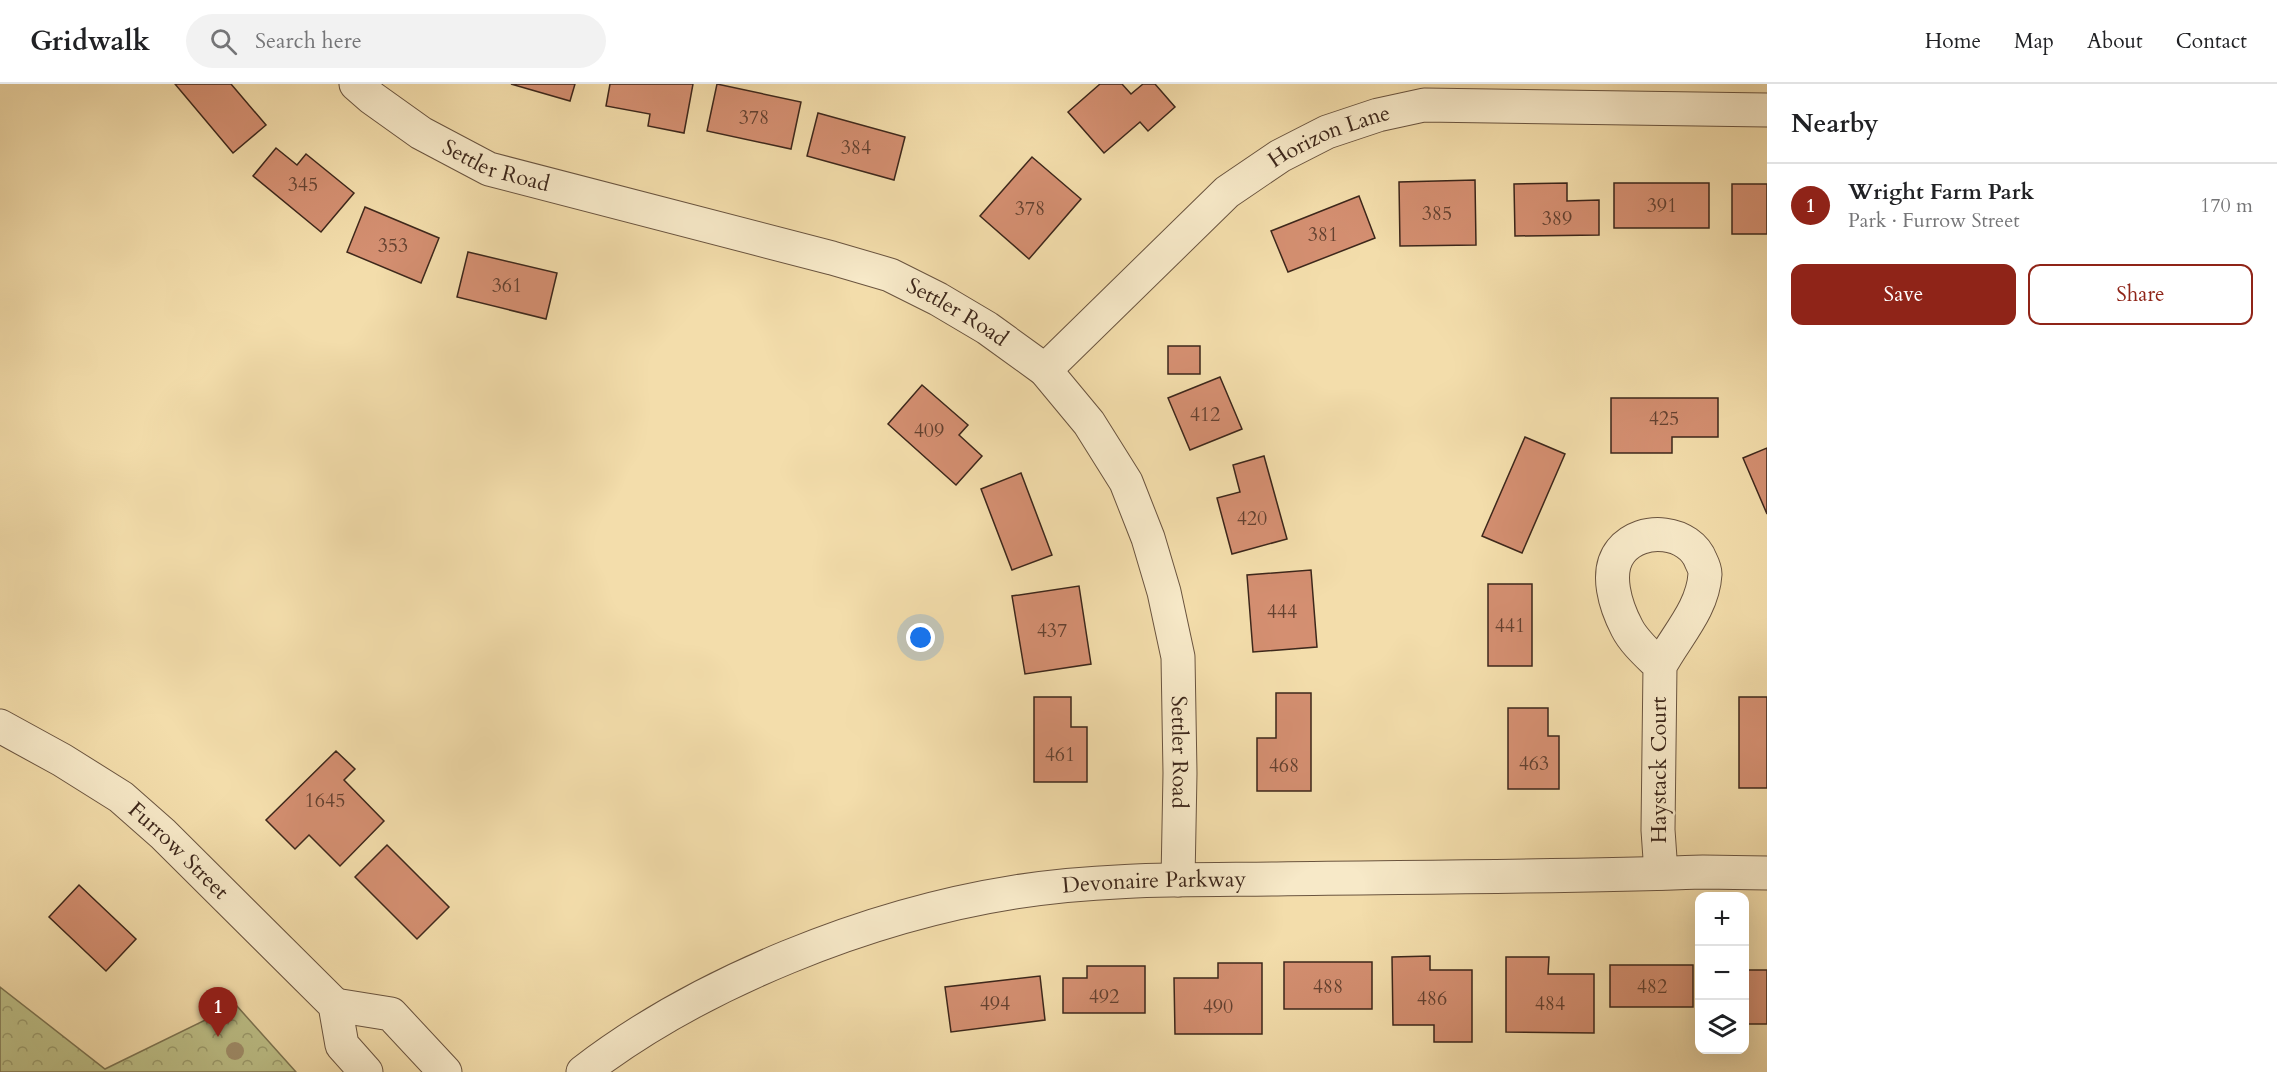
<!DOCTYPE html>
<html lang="en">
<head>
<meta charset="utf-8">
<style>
	:root { --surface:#fff; --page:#f2f2f2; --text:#202124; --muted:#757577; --line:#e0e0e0; --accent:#8f2418 }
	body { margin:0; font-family:Cardo,serif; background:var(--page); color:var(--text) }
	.controls { position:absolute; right:18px; bottom:18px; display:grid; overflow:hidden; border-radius:12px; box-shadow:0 6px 24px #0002 }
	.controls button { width:54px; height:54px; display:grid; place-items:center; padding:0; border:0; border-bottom:2px solid var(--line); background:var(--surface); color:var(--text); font:30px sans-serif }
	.you { position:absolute; left:921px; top:554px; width:21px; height:21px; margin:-15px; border:4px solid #fff; border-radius:50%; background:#1a73e8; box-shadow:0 0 0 9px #1a73e833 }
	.badge { display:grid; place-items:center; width:39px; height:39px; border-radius:50%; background:var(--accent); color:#fff; font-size:20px; font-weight:700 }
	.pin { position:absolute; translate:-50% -50px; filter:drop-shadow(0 2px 3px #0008) }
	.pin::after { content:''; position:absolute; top:32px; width:21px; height:18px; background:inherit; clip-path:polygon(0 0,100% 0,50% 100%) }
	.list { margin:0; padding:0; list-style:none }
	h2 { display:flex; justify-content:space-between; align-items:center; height:78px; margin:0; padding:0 24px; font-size:26px }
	h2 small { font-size:20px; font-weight:400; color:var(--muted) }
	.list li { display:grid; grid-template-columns:39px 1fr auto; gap:18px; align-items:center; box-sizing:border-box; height:84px; padding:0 24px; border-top:2px solid var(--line) }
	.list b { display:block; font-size:22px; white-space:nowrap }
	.list p { margin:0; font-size:20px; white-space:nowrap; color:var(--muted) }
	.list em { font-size:20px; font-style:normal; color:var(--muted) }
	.actions { display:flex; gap:12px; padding:18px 24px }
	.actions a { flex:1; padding:14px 0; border:2px solid var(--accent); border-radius:12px; text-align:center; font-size:21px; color:var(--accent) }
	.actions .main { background:var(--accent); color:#fff }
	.icon { flex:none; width:33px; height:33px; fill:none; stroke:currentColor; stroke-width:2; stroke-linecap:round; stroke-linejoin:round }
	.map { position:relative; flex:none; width:1767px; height:988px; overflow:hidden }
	header { display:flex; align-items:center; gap:36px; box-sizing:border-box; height:84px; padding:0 30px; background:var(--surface); border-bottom:2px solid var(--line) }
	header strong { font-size:28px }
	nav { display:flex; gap:33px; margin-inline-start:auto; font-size:21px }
	.search { width:420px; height:54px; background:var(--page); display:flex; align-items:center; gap:15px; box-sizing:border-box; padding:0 21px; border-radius:33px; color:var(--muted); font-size:22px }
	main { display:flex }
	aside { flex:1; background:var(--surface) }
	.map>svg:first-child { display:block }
</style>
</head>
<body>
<header>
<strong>Gridwalk</strong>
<div class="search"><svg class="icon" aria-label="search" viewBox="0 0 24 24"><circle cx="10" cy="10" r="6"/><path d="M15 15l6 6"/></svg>Search here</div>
<nav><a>Home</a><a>Map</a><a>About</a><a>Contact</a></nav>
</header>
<main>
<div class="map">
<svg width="1767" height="988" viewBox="0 0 1767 988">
	<defs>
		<pattern id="park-crowns" width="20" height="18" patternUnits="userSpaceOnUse" patternTransform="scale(1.5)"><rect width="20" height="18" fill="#bdc088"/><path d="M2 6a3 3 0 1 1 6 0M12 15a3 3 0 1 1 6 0" fill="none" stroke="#9b9c6e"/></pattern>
	</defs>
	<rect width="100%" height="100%" fill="#f3ddab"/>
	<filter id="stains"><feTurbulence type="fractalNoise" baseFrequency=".00333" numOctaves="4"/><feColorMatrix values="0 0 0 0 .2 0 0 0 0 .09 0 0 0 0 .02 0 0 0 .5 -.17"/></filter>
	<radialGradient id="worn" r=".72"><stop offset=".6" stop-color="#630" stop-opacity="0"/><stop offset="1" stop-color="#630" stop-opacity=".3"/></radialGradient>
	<polygon fill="url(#park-crowns)" stroke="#7d7452" stroke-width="1.5" points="0,903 105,985 236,921 296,988 0,988"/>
	<g fill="#d48f71" stroke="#3d271b" stroke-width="1.5">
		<polygon points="175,0 231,0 266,41 233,69"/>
		<polygon points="511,0 575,0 570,17"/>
		<polygon points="610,0 693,0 684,49 648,42 650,30 606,22"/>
		<polygon points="717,0 801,18 791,65 707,47"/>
		<polygon points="1100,0 1122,0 1131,10 1143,0 1155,0 1175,23 1148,47 1140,38 1104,69 1068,28"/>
		<polygon points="818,29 905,53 894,96 807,72"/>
		<polygon points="276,64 297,81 306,70 354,109 321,148 253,92"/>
		<polygon points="1032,73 1081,115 1029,175 980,132"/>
		<polygon points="1475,96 1476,161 1400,162 1399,98"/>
		<polygon points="1567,99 1567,117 1599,116 1599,151 1515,152 1514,100"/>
		<rect x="1614" y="99" width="95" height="45"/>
		<rect x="1732" y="100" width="35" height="50"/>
		<polygon points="1359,112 1375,154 1288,188 1271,147"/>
		<polygon points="365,123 439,154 421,199 347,168"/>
		<polygon points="468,168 557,189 546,235 457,213"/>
		<rect x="1168" y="262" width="32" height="28"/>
		<polygon points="1220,293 1242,345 1190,366 1168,314"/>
		<polygon points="922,301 968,341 959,351 982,372 956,401 888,340"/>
		<polygon points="1611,314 1718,314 1718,353 1672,353 1672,369 1611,369"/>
		<polygon points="1525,353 1565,370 1522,469 1482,452"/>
		<polygon points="1767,364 1767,430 1743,374"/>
		<polygon points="1264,372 1287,455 1232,470 1217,414 1240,408 1233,381"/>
		<polygon points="1021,389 1052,471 1012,486 981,405"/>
		<polygon points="1311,486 1317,563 1253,568 1247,491"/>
		<rect x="1488" y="500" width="44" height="82"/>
		<polygon points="1079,502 1091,580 1025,590 1012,512"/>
		<polygon points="1276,609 1311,609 1311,707 1257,707 1257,654 1276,654"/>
		<polygon points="1034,613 1071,613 1071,643 1087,643 1087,698 1034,698"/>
		<rect x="1739" y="613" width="28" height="91"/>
		<polygon points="1508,624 1548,624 1548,652 1559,652 1559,705 1508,705"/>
		<polygon points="336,667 355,685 344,696 384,737 340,782 309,751 295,765 266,736"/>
		<polygon points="387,761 449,823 417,855 355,793"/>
		<polygon points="79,801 136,855 106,887 49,833"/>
		<polygon points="1430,872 1430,886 1472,886 1472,958 1434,958 1434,941 1393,941 1392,873"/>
		<polygon points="1506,873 1549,873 1548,890 1594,890 1594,949 1506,948"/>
		<rect x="1284" y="878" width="88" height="47"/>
		<polygon points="1218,879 1262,879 1262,950 1175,950 1174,894 1218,894"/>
		<rect x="1610" y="881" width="83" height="42"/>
		<polygon points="1087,882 1145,882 1145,929 1063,929 1063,894 1087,894"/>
		<rect x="1744" y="886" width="23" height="54"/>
		<polygon points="1040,892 1045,936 951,948 945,903"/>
	</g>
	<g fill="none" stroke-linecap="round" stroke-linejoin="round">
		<defs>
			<g id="street">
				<path id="s1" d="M356 0 372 14 421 49 489 85 832 174 890 191 938 215 987 244 1045 286 1089 339 1126 398 1148 454 1164 508 1178 573 1180 689 1178 796"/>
				<path id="s2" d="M1045 286 1227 108 1280 72 1327 48 1378 31 1424 21 1767 26"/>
				<path d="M1660 582C1649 571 1634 558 1627 544 1616 523 1604 488 1621 467 1642 441 1690 447 1701 477 1703 481 1705 485 1705 490 1703 525 1676 552 1660 582L1658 746 1661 789"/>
				<path id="s3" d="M0 642 62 676 121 713 163 750 335 921 342 961 366 988"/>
				<polyline points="335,921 391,930 445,988"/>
				<path id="s4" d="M583 988C700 898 869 831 1015 808 1102 794 1190 796 1277 795 1419 793 1561 793 1703 788L1767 789"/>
			</g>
		</defs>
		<use href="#street" stroke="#6a543f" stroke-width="35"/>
		<use href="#street" stroke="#f7e9c8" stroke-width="33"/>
	</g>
	<circle fill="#a08e6b" cx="235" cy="967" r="9"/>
	<g text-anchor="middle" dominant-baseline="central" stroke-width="5" stroke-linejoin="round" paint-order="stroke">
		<g font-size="20" fill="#634130">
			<text x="754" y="33">378</text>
			<text x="856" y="63">384</text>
			<text x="303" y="100">345</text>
			<text x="1662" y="121">391</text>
			<text x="1030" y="124">378</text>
			<text x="1437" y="129">385</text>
			<text x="1557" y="134">389</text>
			<text x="1323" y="150">381</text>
			<text x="393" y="161">353</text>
			<text x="507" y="201">361</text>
			<text x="1205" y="330">412</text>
			<text x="1664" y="334">425</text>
			<text x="929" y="346">409</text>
			<text x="1252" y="434">420</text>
			<text x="1282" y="527">444</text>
			<text x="1510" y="541">441</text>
			<text x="1052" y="546">437</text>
			<text x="1060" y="670">461</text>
			<text x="1534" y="679">463</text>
			<text x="1284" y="681">468</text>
			<text x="325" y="716">1645</text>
			<text x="1328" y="902">488</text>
			<text x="1652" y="902">482</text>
			<text x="1104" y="912">492</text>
			<text x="1432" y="914">486</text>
			<text x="995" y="919">494</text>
			<text x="1550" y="919">484</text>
			<text x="1218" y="922">490</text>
		</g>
		<g font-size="22" fill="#3d271b" stroke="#f7e9c8">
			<text stroke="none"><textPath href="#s2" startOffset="372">Horizon Lane</textPath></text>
			<text stroke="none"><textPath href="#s1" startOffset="164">Settler Road</textPath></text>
			<text stroke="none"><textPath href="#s1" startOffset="650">Settler Road</textPath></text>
			<text stroke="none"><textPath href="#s1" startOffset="1172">Settler Road</textPath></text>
			<text transform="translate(1659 686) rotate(-90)">Haystack Court</text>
			<text stroke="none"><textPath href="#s3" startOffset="219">Furrow Street</textPath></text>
			<text stroke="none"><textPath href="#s4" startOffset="612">Devonaire Parkway</textPath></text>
		</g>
	</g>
	<rect width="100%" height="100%" filter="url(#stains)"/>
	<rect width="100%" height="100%" fill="url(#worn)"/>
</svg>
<div class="controls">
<button>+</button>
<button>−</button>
<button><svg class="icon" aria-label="layers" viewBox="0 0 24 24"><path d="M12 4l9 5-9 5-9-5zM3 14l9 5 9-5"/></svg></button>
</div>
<div class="you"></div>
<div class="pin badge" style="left:218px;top:953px">1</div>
</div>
<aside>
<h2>Nearby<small></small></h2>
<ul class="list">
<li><span class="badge">1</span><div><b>Wright Farm Park</b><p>Park · Furrow Street</p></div><em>170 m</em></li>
</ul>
<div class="actions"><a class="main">Save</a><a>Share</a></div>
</aside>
</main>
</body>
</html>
